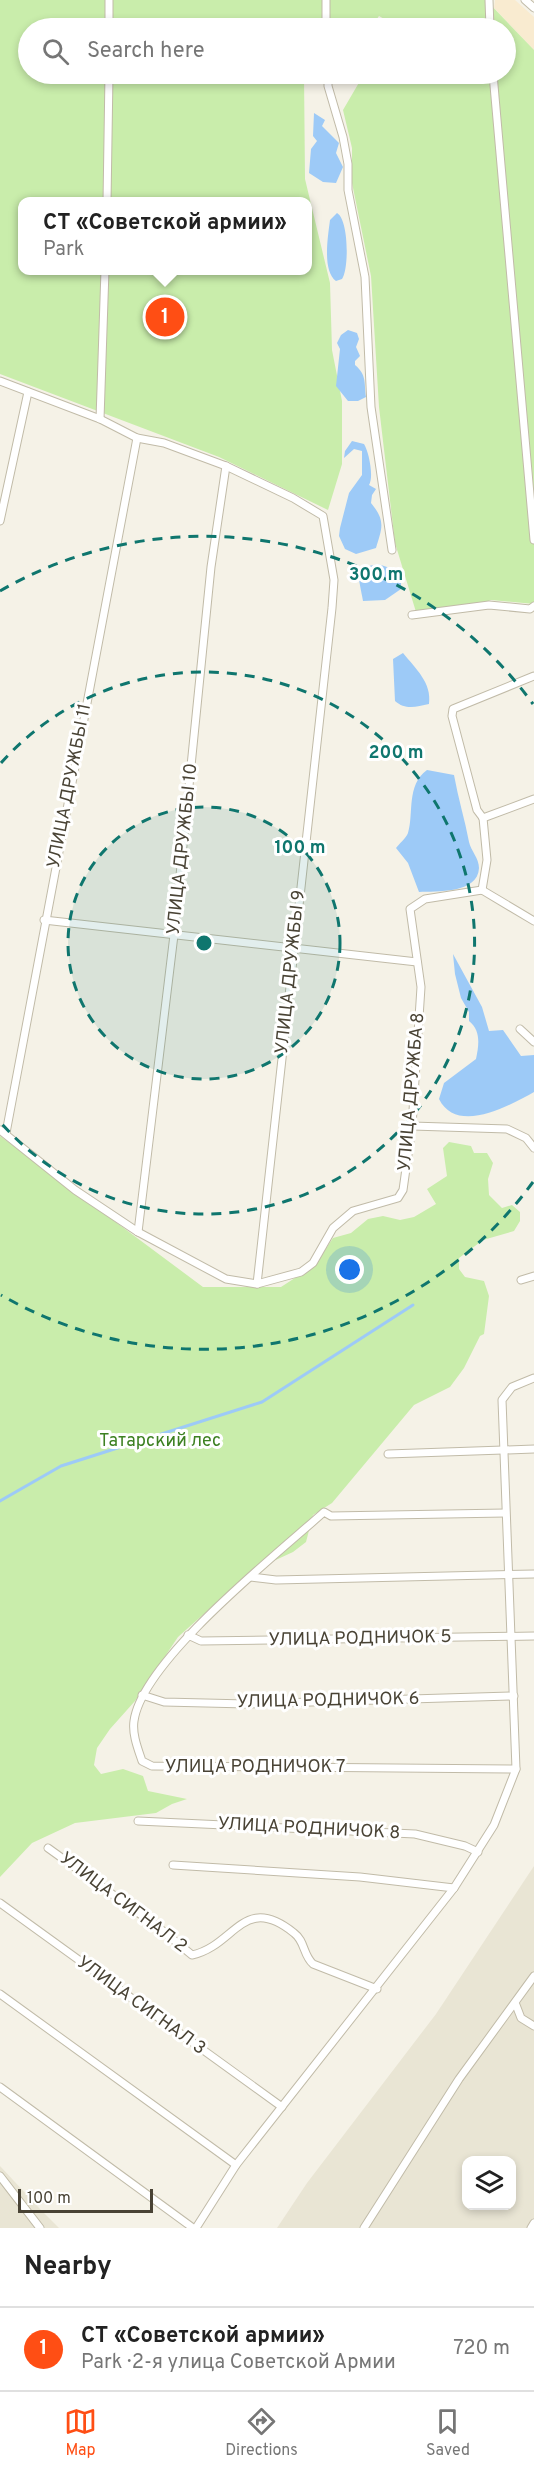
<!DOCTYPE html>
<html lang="en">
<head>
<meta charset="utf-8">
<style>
	:root { --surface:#fff; --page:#f6f6f6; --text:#222; --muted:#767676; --line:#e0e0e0; --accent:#ff4e14 }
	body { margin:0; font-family:Overpass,sans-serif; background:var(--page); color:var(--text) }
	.controls { position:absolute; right:18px; bottom:18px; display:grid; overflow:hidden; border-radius:12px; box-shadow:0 3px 9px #0003 }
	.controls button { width:54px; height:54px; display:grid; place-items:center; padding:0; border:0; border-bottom:2px solid var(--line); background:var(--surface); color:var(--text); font:30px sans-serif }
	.scale { position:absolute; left:18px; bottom:15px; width:135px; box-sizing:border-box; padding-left:6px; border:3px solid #494335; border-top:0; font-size:16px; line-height:21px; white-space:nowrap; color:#494335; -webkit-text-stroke:4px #fff; paint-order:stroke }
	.you { position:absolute; left:350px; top:1270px; width:21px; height:21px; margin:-15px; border:4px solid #fff; border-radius:50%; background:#1a73e8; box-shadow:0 0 0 9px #1a73e833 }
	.badge { display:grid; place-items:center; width:39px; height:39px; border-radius:50%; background:var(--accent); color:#fff; font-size:20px; font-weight:700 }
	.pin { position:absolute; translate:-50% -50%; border:3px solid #fff; box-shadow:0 2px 6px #0006 }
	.popup { position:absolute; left:18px; top:197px; width:294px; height:78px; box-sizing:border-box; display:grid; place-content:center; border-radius:12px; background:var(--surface); filter:drop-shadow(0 2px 4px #0005); font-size:20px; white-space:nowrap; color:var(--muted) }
	.popup b { font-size:22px; color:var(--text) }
	.popup::after { content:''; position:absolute; left:50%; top:100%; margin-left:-12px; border:12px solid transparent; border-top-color:var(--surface) }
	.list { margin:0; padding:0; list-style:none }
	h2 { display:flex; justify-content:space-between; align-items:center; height:78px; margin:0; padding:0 24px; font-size:26px }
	h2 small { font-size:20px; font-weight:400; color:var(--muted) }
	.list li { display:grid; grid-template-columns:39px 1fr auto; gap:18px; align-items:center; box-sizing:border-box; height:84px; padding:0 24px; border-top:2px solid var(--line) }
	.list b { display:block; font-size:22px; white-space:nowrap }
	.list p { margin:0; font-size:20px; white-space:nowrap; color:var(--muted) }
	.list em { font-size:20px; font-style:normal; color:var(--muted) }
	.icon { flex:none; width:33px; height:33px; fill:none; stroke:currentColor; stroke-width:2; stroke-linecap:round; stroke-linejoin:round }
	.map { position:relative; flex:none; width:534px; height:2228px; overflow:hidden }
	.search { position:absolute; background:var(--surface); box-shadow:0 3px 9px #0003; left:18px; right:18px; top:18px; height:66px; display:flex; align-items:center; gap:15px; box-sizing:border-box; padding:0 21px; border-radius:33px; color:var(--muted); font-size:22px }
	.sheet { height:162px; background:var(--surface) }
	nav { display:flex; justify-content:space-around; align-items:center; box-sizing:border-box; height:84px; border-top:2px solid var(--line); background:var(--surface); font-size:16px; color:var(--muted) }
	nav a { display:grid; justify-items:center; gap:3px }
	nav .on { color:var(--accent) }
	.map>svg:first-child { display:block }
</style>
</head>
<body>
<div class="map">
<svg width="534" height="2228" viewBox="0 0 534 2228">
	<rect width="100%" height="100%" fill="#f5f2e7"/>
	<g fill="#e9e5d4" fill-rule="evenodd">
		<path d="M534 1866V2228H277L307 2183 436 2014ZM466 2160H512V2206H466Z"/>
		<polygon points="0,2166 40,2209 59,2228 0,2228"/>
	</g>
	<polygon fill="#f9ebd0" points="495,0 515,0 534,17 534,50 494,8"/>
	<g fill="#c9edab" fill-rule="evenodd">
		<path d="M0 0H486L534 50V604L491 600 478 605 416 612 395 543 379 407 371 276 352 183V148L343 110 364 74H506V28H391L393 24 379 16 370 28H322L320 26 307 28H28V74H304L305 179 330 283 332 350 342 401V464L328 510 219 457 0 374ZM22 202H308V270H22Z"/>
		<polygon points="0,1136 203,1287 281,1287 315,1265 333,1238 351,1233 368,1219 383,1216 400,1220 414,1217 436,1204 427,1189 447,1176 443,1148 449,1142 471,1146 474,1153 487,1153 493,1163 488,1179 489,1195 502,1208 512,1205 520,1212 520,1221 514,1231 483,1240 459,1258 459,1269 465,1277 484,1281 489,1296 484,1334 480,1336 464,1368 450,1387 414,1405 332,1503 313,1515 306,1542 293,1552 252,1571 178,1637 135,1701 110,1729 97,1748 94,1765 101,1774 123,1769 143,1776 148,1791 187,1799 172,1804 156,1813 75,1823 32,1843 0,1877"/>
	</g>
	<g fill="#9dcaf7">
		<polygon points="314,113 325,120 322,126 339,143 336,153 343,167 336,183 323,182 309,173 311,149 317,141 313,136"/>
		<path d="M337 213C349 220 349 269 342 279L336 281C322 271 328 236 330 220Z"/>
		<path d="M348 330 357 333 359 339 356 347 360 356 355 361V365C367 375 364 383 366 397L358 401H348L336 386 340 349 337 343 341 335Z"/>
		<path d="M352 441 364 444C369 452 374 477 369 485L376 489 372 495 371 503C386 521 382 528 376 548L356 554 345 549 339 536 340 528 349 493 362 475V451L354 449 344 458 345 451Z"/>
		<polygon points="378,564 390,568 401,579 401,589 385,600 363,601 358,575 360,568"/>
		<path d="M403 653C416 669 432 683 429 704 416 707 405 710 395 701L393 659Z"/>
		<path d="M427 770 454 775C458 798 465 820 469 842 471 851 479 858 479 868 478 894 436 891 419 892L408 863 396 848C399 844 406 838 408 833 414 814 406 785 427 770Z"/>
		<path d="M453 954 482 1007 489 1031 503 1030 521 1056 534 1055V1092C509 1106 457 1135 439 1099L444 1083 476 1059C479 1044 481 1031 469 1021V1012L461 998 455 974Z"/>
	</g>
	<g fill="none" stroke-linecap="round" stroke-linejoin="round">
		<polyline stroke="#9dcaf7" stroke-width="3" points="0,1501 61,1466 262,1402 413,1305"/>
		<defs>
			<g id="minor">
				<polyline points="326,0 326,28"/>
				<polyline points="489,0 490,28"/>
				<polyline points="525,0 534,8"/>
				<polyline points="109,28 109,0"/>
				<polyline points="328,74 328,86 343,137 348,164 348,190 365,277 371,407 392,550"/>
				<polyline points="493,74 534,540"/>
				<polyline points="107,202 109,74"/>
				<polyline points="0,381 100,419 137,438 164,443 226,466 293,498 323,516 334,580 332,608 257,1284"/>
				<polyline points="100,419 105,270"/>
				<polyline points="0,521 28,392"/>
				<polyline points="412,615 489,605 530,609 534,606"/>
				<polyline points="483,818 477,810 452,716 453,709 534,676"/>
				<polyline points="483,818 534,799"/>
				<polyline points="482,890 487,860 483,818"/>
				<polyline points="482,890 534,921"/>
				<polyline points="44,920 417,962"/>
				<polyline points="520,1029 534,1042"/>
				<polyline points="412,1126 507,1129 526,1138 534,1148"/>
				<polyline points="0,1130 75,1190 138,1232 226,1279 257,1284 301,1272 313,1263 333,1228 353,1211 398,1198 403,1190 412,1126 421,987 410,909 425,899 482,890"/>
				<polyline points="6,1133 137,438"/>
				<polyline points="138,1232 174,935 211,567 226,466"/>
				<polyline points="521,1280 534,1276"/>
				<polyline points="388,1454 534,1449"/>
				<path d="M505 1513 331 1516 324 1512C277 1554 142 1661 134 1721 132 1734 138 1749 142 1761L152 1766 516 1769"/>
				<polyline points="251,1577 276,1580 534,1574"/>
				<polyline points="188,1635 201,1641 534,1636"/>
				<polyline points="142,1695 164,1702 247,1704 514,1696"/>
				<polyline points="138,1821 415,1834 465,1846 478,1852"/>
				<path d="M48 1848 158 1927 192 1955C235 1946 243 1892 294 1933 305 1941 303 1955 313 1964L377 1989"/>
				<polyline points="173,1865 360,1877 454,1888"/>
				<polyline points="0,1903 282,2107"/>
				<polyline points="0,1994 236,2165"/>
				<polyline points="516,2005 521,2018 534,2026"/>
				<polyline points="0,2087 193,2228"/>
				<polyline points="0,2176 40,2228"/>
				<polyline points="196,2228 236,2165 454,1888 494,1825 516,1769 502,1400 512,1387 534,1378"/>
				<polyline points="364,2228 459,2079 534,1976"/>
				<polyline points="531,2228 534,2223"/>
			</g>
		</defs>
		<use href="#minor" stroke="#c1bba8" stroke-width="9"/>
		<use href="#minor" stroke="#fff" stroke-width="7"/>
	</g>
	<circle cx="204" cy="943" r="136" fill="#0f766e" fill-opacity=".12"/>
	<g fill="none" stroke="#0f766e" stroke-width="3" stroke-dasharray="10 8">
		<circle cx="204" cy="943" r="136"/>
		<path d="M1 763A271 271 0 1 1 1 1123"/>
		<path d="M533 1182A407 407 0 0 1 1 1295M0 591A407 407 0 0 1 533 704"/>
	</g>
	<g text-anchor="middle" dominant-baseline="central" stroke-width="6" stroke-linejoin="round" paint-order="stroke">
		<g font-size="18" fill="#494335" stroke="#fff">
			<text transform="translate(70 786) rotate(-79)">УЛИЦА ДРУЖБЫ 11</text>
			<text transform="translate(183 849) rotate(-84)">УЛИЦА ДРУЖБЫ 10</text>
			<text transform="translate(291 972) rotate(-84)">УЛИЦА ДРУЖБЫ 9</text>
			<text transform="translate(412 1092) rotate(-85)">УЛИЦА ДРУЖБА 8</text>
			<text transform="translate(360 1639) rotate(-1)">УЛИЦА РОДНИЧОК 5</text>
			<text transform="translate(328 1701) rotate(-1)">УЛИЦА РОДНИЧОК 6</text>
			<text x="255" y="1767">УЛИЦА РОДНИЧОК 7</text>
			<text transform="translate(309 1829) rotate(3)">УЛИЦА РОДНИЧОК 8</text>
			<text transform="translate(123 1903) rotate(37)">УЛИЦА СИГНАЛ 2</text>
			<text transform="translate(141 2006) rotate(36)">УЛИЦА СИГНАЛ 3</text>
		</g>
		<g font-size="18" fill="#3d8122" stroke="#fff">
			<text x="160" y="1441">Татарский лес</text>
		</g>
	</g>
	<circle cx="204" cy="943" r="9" fill="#0f766e" stroke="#fff" stroke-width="3"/>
	<g font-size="18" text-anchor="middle" font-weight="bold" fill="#0f766e" stroke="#fff" stroke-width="6" stroke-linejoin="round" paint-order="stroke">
		<text x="376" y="580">300 m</text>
		<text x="396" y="758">200 m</text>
		<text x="300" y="853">100 m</text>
	</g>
</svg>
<div class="controls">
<button><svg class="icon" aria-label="layers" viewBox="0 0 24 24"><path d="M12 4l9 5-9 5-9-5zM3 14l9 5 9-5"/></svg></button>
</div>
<div class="scale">100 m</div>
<div class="you"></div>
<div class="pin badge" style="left:165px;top:317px">1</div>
<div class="popup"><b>СТ «Советской армии»</b>Park</div>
<div class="search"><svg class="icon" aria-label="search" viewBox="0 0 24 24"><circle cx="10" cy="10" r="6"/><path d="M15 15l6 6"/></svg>Search here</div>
</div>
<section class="sheet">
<h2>Nearby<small></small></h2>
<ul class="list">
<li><span class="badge">1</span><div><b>СТ «Советской армии»</b><p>Park · 2-я улица Советской Армии</p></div><em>720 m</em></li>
</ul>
</section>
<nav>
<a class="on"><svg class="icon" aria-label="map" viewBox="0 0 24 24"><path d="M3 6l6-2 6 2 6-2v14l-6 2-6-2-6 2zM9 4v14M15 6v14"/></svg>Map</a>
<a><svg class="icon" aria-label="directions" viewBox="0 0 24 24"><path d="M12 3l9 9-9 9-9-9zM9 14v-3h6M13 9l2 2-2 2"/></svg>Directions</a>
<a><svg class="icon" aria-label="saved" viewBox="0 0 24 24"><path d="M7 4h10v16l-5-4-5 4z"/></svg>Saved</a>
</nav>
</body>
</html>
